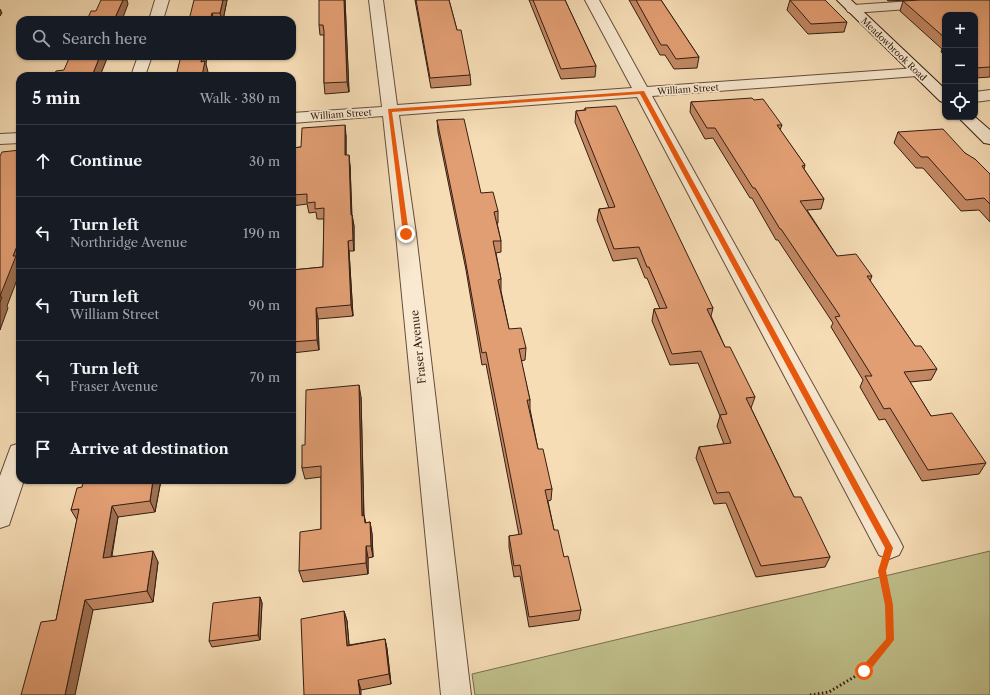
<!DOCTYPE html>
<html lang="en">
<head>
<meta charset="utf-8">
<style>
	:root { --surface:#171b24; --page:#20242c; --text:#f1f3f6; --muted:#9ea1a6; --line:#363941 }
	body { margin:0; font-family:"Libre Caslon Text",serif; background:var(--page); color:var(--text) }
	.controls { position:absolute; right:12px; top:12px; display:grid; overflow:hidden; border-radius:8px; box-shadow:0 1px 3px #0004 }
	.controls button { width:36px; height:36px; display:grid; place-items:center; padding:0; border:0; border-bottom:1px solid var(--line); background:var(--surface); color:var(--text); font:20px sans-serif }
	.stop { position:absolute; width:12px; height:12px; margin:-9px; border:3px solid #ea580c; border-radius:50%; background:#fff }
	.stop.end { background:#ea580c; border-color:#fff; box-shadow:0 1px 4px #0008 }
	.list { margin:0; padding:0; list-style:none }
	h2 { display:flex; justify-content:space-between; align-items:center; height:52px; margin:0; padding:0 16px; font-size:17px }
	h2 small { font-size:13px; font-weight:400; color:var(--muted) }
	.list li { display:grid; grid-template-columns:26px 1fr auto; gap:12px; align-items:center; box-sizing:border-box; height:72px; padding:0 16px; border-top:1px solid var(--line) }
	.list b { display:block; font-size:15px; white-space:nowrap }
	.list p { margin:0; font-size:13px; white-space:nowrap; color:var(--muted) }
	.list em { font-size:13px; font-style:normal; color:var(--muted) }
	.icon { flex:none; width:22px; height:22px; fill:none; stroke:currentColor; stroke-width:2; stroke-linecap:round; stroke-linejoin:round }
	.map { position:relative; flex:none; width:990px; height:695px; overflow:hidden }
	.search { position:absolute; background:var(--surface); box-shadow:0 1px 3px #0004; left:16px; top:16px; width:280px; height:44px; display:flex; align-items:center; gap:10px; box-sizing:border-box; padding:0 14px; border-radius:12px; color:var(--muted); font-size:15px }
	.panel { position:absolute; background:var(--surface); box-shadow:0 1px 3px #0004; left:16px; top:72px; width:280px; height:412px; border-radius:12px }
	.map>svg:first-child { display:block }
</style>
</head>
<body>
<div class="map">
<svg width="990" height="695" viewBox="0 0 990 695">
	<rect width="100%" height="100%" fill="#f6ddb6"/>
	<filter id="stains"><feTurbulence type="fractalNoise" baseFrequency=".005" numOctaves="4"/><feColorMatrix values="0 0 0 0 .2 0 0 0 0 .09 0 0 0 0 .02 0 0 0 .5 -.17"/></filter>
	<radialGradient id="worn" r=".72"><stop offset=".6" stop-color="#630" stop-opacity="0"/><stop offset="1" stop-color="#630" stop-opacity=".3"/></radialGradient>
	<polygon fill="#c0c08b" stroke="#7a6e4f" points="990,551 990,695 475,695 472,674"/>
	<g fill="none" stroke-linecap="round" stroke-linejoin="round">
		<defs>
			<g id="street">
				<polygon points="155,0 169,0 163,20 149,20"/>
				<polygon points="369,0 383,0 397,105 632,88 585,0 599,0 647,87 917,68 922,69 924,72 922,75 917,76 652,96 899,539 903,547 899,555 889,559 879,555 637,97 399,115 416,234 471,695 441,695 396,234 383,116 292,123 292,113 382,107"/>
				<polygon points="928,0 990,0 990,3 853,13 848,12 846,9 848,6 853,5"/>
				<polygon points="138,56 152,56 145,76 131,76"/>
				<polygon points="990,90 990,100 975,102 975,92"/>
				<polygon points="20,133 20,143 0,144 0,134"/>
				<polygon points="20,443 20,480 24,480 9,525 0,528 0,476 11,446"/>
			</g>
			<g id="secondary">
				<polygon points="837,0 851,0 945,89 945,103 940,101"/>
				<polygon points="958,117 975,117 990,130 990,144 984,143"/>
			</g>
		</defs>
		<use href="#street" stroke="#644d3c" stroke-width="2"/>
		<use href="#secondary" stroke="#341d13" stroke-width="2"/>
		<polyline stroke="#341d13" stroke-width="3" stroke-dasharray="1.5 2.5" stroke-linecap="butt" points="810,695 829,692 864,671 890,640 889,605 882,571"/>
		<use href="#street" fill="#f9e9d0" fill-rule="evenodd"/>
		<use href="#secondary" fill="#f9e9d0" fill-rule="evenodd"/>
	</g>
	<g fill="#c28863" stroke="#341d13">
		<polygon points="227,0 223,20 189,20"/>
		<polygon points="345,0 349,92 325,94 324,83 324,35 320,35 319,25"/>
		<polygon points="415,0 449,0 457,30 470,75 471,85 431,88"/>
		<polygon points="529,0 565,0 596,66 595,77 561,79"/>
		<polygon points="629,0 661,0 699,57 697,68 674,69 665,55 660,55"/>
		<polygon points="790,0 847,22 844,32 808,34 787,10"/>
		<polygon points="887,0 905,0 889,1"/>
		<polygon points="990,0 990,77 975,78 975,15 945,15 945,55 941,52 942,49 900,11 903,1"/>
		<polygon points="754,100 782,125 780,130 805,165 804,169 824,199 821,209 807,210 837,256 872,276 870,281 915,346 937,369 931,380 910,382 931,416 986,463 979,474 922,481 885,419 879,420 860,387 863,380 831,327 833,323 778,240 776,240 752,198 750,198 713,138 705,139 690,112 691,102"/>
		<polygon points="585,108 713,308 711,316 725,347 755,397 751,408 794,497 830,557 825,567 756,577 726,503 714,504 696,458 699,447 724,444 717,426 720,416 698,363 670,365 652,321 654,309 660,309 647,278 645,278 637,258 613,261 597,220 599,209 609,208 575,122 576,111 585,110"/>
		<polygon points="437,120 481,193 498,211 498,223 497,223 501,241 501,252 496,253 501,279 501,291 509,329 526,348 525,360 521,361 530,400 530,409 538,449 552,489 551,500 548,501 554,530 564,557 581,610 579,620 529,627 520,576 514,577 509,547 509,536 519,535 486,364 482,365 466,270 438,132"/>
		<polygon points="898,132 965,153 990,174 990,222 979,210 961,211 923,168 916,168 894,143"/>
		<polygon points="346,135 346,155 350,165 352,215 354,226 354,251 349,251 353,316 318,319 319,350 292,353 292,270 323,267 324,219 317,219 316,212 309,213 307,204 292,206 292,148 301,147"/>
		<polygon points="361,397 364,515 366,523 370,522 372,534 373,557 368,558 368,574 303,582 299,571 321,529 321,477 305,479 302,468 305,445"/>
		<polygon points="161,480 155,512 118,517 112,556 158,562 153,602 93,610 56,620 77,520 71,510 82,487"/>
		<polygon points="260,597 262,603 260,640 212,647 209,641"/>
		<polygon points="344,611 347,621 349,645 385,639 387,649 391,684 361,690 304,695"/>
	</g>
	<g fill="#9e6f50" stroke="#341d13">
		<polygon points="123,0 127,0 128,4 122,20 114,20"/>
		<polygon points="223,0 227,0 223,20 222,20 220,13"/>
		<polygon points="344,0 345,0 349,92 347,82"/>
		<polygon points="0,9 2,13 0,16"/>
		<polygon points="212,13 214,20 210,20"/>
		<polygon points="100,56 108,56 100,76 92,76"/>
		<polygon points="202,56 207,56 206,64 208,72 207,76 202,76 201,62"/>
		<polygon points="345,125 346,135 346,165 345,155"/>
		<polygon points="349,155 350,165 352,226 351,215"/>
		<polygon points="352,215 354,226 354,251 353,240"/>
		<polygon points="20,239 20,272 7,306 8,308 0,330 0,296 13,256"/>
		<polygon points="348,241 349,251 353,316 351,305"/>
		<polygon points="316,308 318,319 319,350 317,340"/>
		<polygon points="359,385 361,397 364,527 362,516"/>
		<polygon points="153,480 161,480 155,512 150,501"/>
		<polygon points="112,506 118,517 109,568 103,558"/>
		<polygon points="370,522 372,534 373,557 371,546"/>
		<polygon points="366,546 368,558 368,574 366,563"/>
		<polygon points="153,551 158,562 153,602 147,591"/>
		<polygon points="260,597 262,603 260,640 258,635"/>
		<polygon points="85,600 93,610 75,695 65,695"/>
		<polygon points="344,611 347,621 350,656 347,646"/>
		<polygon points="385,639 387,649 391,684 389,674"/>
		<polygon points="358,680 361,690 361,695 360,695"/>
	</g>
	<g fill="#e29e73" stroke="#341d13">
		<polygon points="101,0 123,0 114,20 87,20 91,11 96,11"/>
		<polygon points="194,0 223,0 220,13 212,13 210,20 189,20"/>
		<polygon points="319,0 344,0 347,82 324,83 324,31 323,25 319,25"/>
		<polygon points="416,0 449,0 457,30 461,30 470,75 430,78"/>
		<polygon points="533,0 565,0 596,66 561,69"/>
		<polygon points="636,0 661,0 699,57 676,59 667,45 661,45"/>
		<polygon points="790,0 825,0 847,22 811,24"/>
		<polygon points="920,0 990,0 990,67 975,68 975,15 945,15 945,38 903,1"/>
		<polygon points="70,56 100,56 92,76 54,76 56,71 64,70"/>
		<polygon points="181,56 202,56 201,62 205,61 202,76 176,76"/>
		<polygon points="752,98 754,100 763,99 782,125 777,125 805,165 802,166 824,199 800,201 837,256 856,254 872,276 867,276 915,346 921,346 937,369 904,372 931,416 952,413 986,463 928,470 890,408 884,409 865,376 872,376 835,317 840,316 781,229 780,229 755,188 753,188 715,128 707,128 691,102"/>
		<polygon points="616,106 713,308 707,309 725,347 730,347 755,397 746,398 794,497 801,497 830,557 761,566 729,492 717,493 699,447 731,443 720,415 727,414 701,351 672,354 654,309 667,308 649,267 647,267 639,247 614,249 599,209 615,207 576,111 586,110 585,108"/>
		<polygon points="464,119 481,193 493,192 498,211 494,212 501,241 493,241 501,279 498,280 509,329 521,328 526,348 519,349 530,400 527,400 538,449 543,449 552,489 545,490 554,530 558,530 564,557 568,556 581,610 529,617 520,565 514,566 509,536 522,534 486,352 482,353 465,258 437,120"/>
		<polygon points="345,125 345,155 349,155 351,215 352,215 353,240 348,241 351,305 316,308 317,340 292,342 292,270 323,267 324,208 315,209 315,202 307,203 307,194 292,195 292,148 301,147 302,128"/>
		<polygon points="943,129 965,153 975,159 990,174 990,204 984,198 966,200 928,157 921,157 898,132"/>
		<polygon points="20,150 20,239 13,256 16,256 0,296 0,156 2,152"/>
		<polygon points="0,297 2,297 0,302"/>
		<polygon points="359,385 362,516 364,515 365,523 370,522 371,546 366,546 366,563 299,571 300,532 321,529 321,466 302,468 302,445 305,445 306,390"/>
		<polygon points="84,480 153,480 150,501 112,506 103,558 153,551 147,591 85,600 65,695 21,695 41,622 56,620 79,509 71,510 77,488 82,487"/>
		<polygon points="260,597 258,635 209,641 213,603"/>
		<polygon points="344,611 347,646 385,639 389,674 358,680 360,695 304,695 301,619"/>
	</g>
	<polygon fill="#ea580c" points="644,91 893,548 886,571 893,605 894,640 867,674 864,675 861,674 861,668 886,639 885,605 878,571 885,548 640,94 392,112 409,234 406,236 403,234 388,109"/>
	<g text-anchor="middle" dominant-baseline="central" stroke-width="3.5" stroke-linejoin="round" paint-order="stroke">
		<g font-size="9" fill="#341d13" stroke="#f9e9d0">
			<text transform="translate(894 49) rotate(44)">Meadowbrook Road</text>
			<text transform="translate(688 89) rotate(-4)">William Street</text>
			<text transform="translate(341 114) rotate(-4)">William Street</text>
		</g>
		<g font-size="11" fill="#341d13" stroke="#f9e9d0">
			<text transform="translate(418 347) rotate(-96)">Fraser Avenue</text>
		</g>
	</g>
	<rect width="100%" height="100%" filter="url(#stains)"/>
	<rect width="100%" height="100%" fill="url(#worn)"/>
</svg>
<div class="controls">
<button>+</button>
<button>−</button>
<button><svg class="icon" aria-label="locate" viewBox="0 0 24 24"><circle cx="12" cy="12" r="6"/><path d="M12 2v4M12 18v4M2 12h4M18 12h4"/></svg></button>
</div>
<div class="stop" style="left:864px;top:671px"></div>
<div class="stop end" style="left:406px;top:234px"></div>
<div class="search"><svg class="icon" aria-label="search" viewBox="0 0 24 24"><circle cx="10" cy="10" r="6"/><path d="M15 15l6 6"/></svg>Search here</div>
<section class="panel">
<h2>5 min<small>Walk · 380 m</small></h2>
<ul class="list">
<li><svg class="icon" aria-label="ahead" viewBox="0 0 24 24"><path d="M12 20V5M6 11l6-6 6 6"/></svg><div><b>Continue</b></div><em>30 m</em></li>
<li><svg class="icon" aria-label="left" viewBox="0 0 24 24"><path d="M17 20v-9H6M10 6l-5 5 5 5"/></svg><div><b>Turn left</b><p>Northridge Avenue</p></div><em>190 m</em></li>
<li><svg class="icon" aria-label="left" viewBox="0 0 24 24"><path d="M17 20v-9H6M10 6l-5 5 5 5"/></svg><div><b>Turn left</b><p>William Street</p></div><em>90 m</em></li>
<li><svg class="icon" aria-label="left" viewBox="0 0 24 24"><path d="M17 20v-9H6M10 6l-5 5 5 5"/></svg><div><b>Turn left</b><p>Fraser Avenue</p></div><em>70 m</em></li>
<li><svg class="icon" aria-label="arrive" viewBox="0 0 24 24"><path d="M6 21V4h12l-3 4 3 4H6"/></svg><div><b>Arrive at destination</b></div></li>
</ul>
</section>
</div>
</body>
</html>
